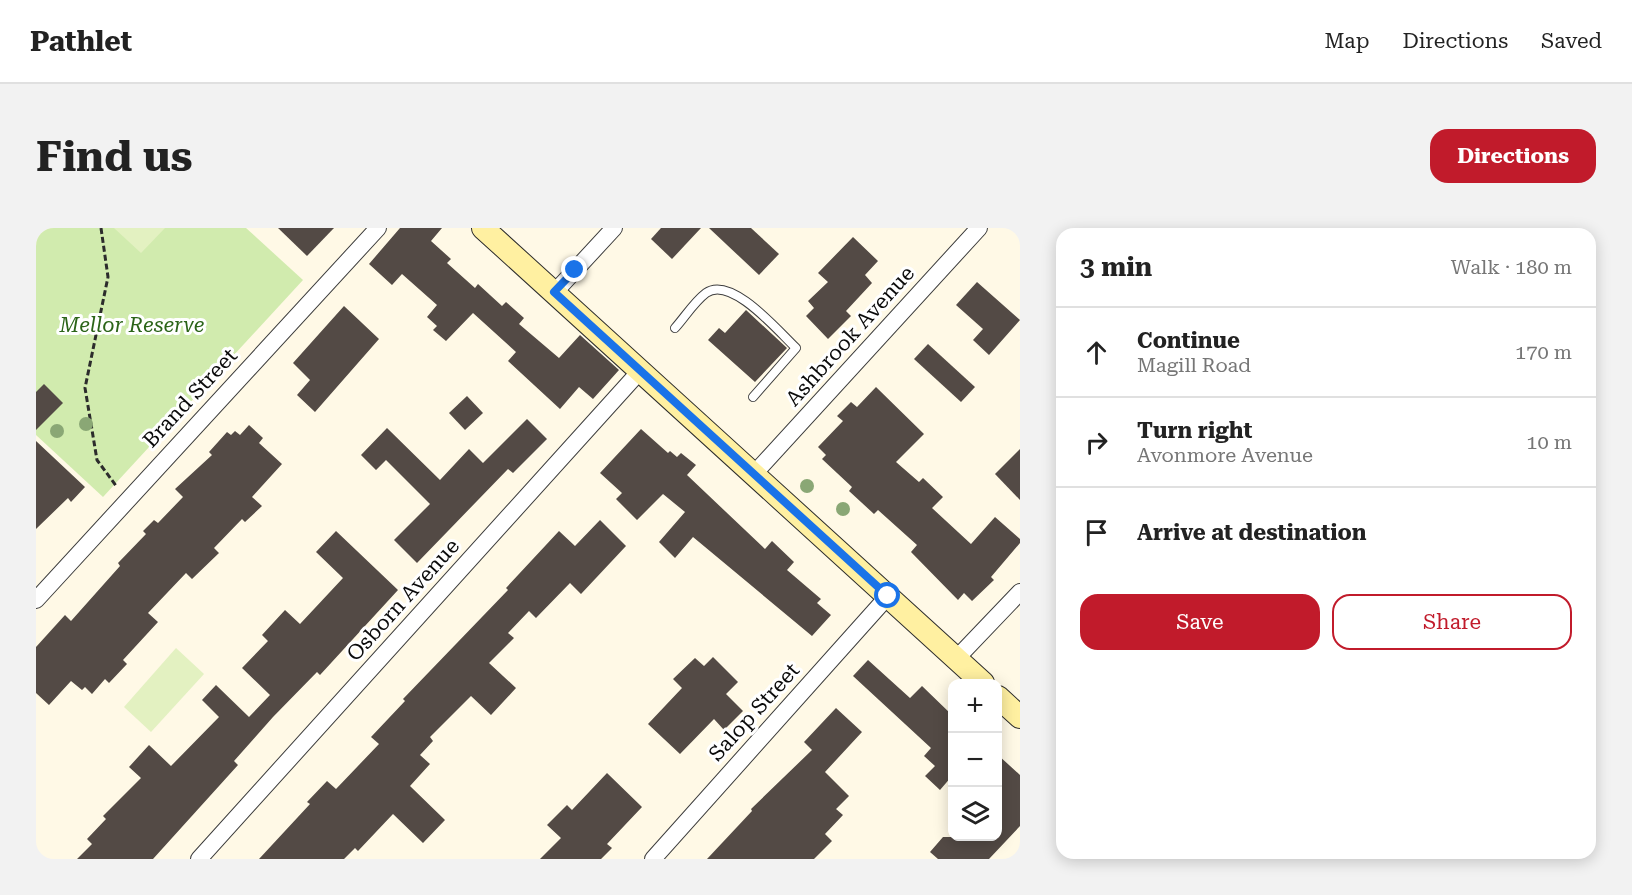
<!DOCTYPE html>
<html lang="en">
<head>
<meta charset="utf-8">
<style>
	:root { --surface:#fff; --page:#f2f2f2; --text:#222; --muted:#767676; --line:#e0e0e0; --accent:#c11b2b }
	body { margin:0; font-family:"Roboto Serif",serif; background:var(--page); color:var(--text) }
	.controls { position:absolute; right:18px; bottom:18px; display:grid; overflow:hidden; border-radius:12px; box-shadow:0 3px 15px #0003 }
	.controls button { width:54px; height:54px; display:grid; place-items:center; padding:0; border:0; border-bottom:2px solid var(--line); background:var(--surface); color:var(--text); font:30px sans-serif }
	.stop { position:absolute; width:18px; height:18px; margin:-14px; border:4px solid #1a73e8; border-radius:50%; background:#fff }
	.stop.end { background:#1a73e8; border-color:#fff; box-shadow:0 2px 6px #0008 }
	.list { margin:0; padding:0; list-style:none }
	h2 { display:flex; justify-content:space-between; align-items:center; height:78px; margin:0; padding:0 24px; font-size:26px }
	h2 small { font-size:20px; font-weight:400; color:var(--muted) }
	.list li { display:grid; grid-template-columns:39px 1fr auto; gap:18px; align-items:center; box-sizing:border-box; height:90px; padding:0 24px; border-top:2px solid var(--line) }
	.list b { display:block; font-size:22px; white-space:nowrap }
	.list p { margin:0; font-size:20px; white-space:nowrap; color:var(--muted) }
	.list em { font-size:20px; font-style:normal; color:var(--muted) }
	.actions { display:flex; gap:12px; padding:18px 24px }
	.actions a { flex:1; padding:14px 0; border:2px solid var(--accent); border-radius:18px; text-align:center; font-size:21px; color:var(--accent) }
	.actions .main { background:var(--accent); color:#fff }
	.icon { flex:none; width:33px; height:33px; fill:none; stroke:currentColor; stroke-width:2; stroke-linecap:round; stroke-linejoin:round }
	.map { position:relative; flex:none; width:984px; height:631px; overflow:hidden; border-radius:18px }
	header { display:flex; align-items:center; gap:36px; box-sizing:border-box; height:84px; padding:0 30px; background:var(--surface); border-bottom:2px solid var(--line) }
	header strong { font-size:28px }
	nav { display:flex; gap:33px; margin-inline-start:auto; font-size:21px }
	.intro { display:flex; align-items:center; justify-content:space-between; box-sizing:border-box; height:144px; padding:0 36px }
	h1 { margin:0; font-size:42px }
	.button { padding:15px 27px; border-radius:18px; background:var(--accent); color:#fff; font-size:21px; font-weight:700 }
	main { display:flex; gap:36px; padding:0 36px }
	aside { flex:1; background:var(--surface); border-radius:18px; box-shadow:0 3px 15px #0003 }
	.map>svg:first-child { display:block }
</style>
</head>
<body>
<header>
<strong>Pathlet</strong>
<nav><a>Map</a><a>Directions</a><a>Saved</a></nav>
</header>
<div class="intro"><h1>Find us</h1><a class="button">Directions</a></div>
<main>
<div class="map">
<svg width="984" height="631" viewBox="0 0 984 631">
	<rect width="100%" height="100%" fill="#fff9e6"/>
	<polygon fill="#d1ebae" points="0,0 210,0 267,52 67,269 0,207"/>
	<g fill="#e3f1c1">
		<polygon points="78,0 129,0 105,25"/>
		<polygon points="140,420 168,446 115,504 88,479"/>
	</g>
	<g fill="#534a45">
		<polygon points="242,0 298,0 271,28"/>
		<polygon points="364,0 406,0 395,13 415,31 411,35 439,60 442,56 466,78 470,74 488,90 483,96 523,130 544,107 583,142 557,171 543,159 524,181 472,133 480,124 437,85 410,113 397,102 401,98 391,89 401,77 366,46 356,57 333,36"/>
		<polygon points="625,0 665,0 636,31 615,11"/>
		<polygon points="673,0 715,0 743,26 723,47"/>
		<polygon points="817,9 842,33 829,47 836,55 810,83 815,88 792,111 770,88 778,80 772,73 792,54 782,45"/>
		<polygon points="941,54 984,92 953,127 937,112 947,101 920,77"/>
		<polygon points="308,78 343,111 279,184 261,167 274,152 257,135"/>
		<polygon points="710,82 751,120 719,154 672,112 683,100 689,105"/>
		<polygon points="892,116 939,159 925,174 878,131"/>
		<polygon points="8,156 27,175 0,202 0,164"/>
		<polygon points="840,159 888,206 860,234 883,254 887,250 907,269 896,280 935,316 959,289 984,311 984,315 955,349 958,352 936,373 928,365 922,372 875,324 881,317 842,282 838,286 813,263 816,259 786,231 790,227 782,219 807,193 801,188 815,174 821,179"/>
		<polygon points="431,168 447,185 429,202 413,185"/>
		<polygon points="491,191 511,211 477,245 472,241 381,335 358,312 394,276 350,232 340,242 325,227 351,200 404,252 433,221 447,235"/>
		<polygon points="213,197 227,210 223,215 246,236 216,269 226,278 209,294 206,291 178,320 183,325 156,351 150,345 112,385 122,394 87,432 91,436 73,455 69,451 56,466 49,459 46,462 35,453 13,477 0,465 0,419 29,387 35,393 84,338 82,335 110,306 107,303 118,292 122,295 147,269 139,261 176,227 173,224 191,204 195,207 199,203 204,207"/>
		<polygon points="605,201 632,225 634,223 641,229 645,225 660,237 651,247 729,321 736,313 758,334 751,342 785,371 781,375 795,387 776,408 657,309 639,330 623,314 649,284 627,266 601,292 580,271 586,265 564,245"/>
		<polygon points="0,213 49,259 35,274 32,270 0,301"/>
		<polygon points="984,221 984,272 959,246"/>
		<polygon points="564,292 590,318 545,366 534,355 500,390 493,383 472,405 478,410 453,435 480,460 455,487 435,468 394,509 397,513 384,527 394,536 374,558 409,592 387,615 357,586 322,623 319,620 308,631 223,631 274,576 271,574 291,553 300,561 343,516 335,509 369,473 367,471 472,362 470,360 523,303 539,318"/>
		<polygon points="300,303 362,362 284,447 281,444 237,489 198,533 202,537 117,631 41,631 56,616 51,611 70,591 67,588 105,550 93,539 113,517 135,538 183,489 166,472 180,457 213,489 234,467 206,440 232,413 226,407 249,382 264,396 307,350 280,324"/>
		<polygon points="677,429 702,454 690,466 707,483 688,502 678,491 644,526 612,496 646,460 637,451 659,430 668,438"/>
		<polygon points="832,432 874,470 886,458 916,487 916,548 904,562 889,548 899,538 888,528 895,520 817,448"/>
		<polygon points="800,480 826,504 789,544 813,568 800,581 807,587 789,606 796,613 778,631 671,631 716,583 715,581 776,522 768,514"/>
		<polygon points="962,527 984,547 984,598 953,631 902,631 894,624 907,609 962,609"/>
		<polygon points="571,545 606,579 571,616 576,620 565,631 504,631 525,610 511,597 531,577 536,582"/>
	</g>
	<g fill="none" stroke-linecap="round" stroke-linejoin="round">
		<defs>
			<path id="service" d="M639 100C649 89 658 74 670 65 695 47 742 103 760 120L717 169"/>
			<g id="minor">
				<polyline points="518,65 578,0"/>
				<polyline points="718,246 943,0"/>
				<polyline points="0,372 342,0"/>
				<polyline points="920,431 984,364"/>
				<polyline points="163,631 604,143"/>
				<polyline points="617,631 853,367"/>
			</g>
			<g id="secondary">
				<polyline points="447,0 947,455"/>
				<polyline points="962,469 984,489"/>
			</g>
		</defs>
		<use href="#service" stroke="#3d3d3d" stroke-width="10"/>
		<use href="#minor" stroke="#3d3d3d" stroke-width="18"/>
		<use href="#secondary" stroke="#2c2c2c" stroke-width="24"/>
		<polyline stroke="#2c2c2c" stroke-width="3" stroke-dasharray="6 3" stroke-linecap="butt" points="65,0 72,49 49,160 61,232 81,259"/>
		<use href="#service" stroke="#fff" stroke-width="8"/>
		<use href="#minor" stroke="#fff" stroke-width="16"/>
		<use href="#secondary" stroke="#fff0a1" stroke-width="22"/>
	</g>
	<g fill="#8aa775">
		<circle cx="50" cy="196" r="7"/>
		<circle cx="21" cy="203" r="7"/>
		<circle cx="771" cy="258" r="7"/>
		<circle cx="807" cy="281" r="7"/>
	</g>
	<g fill="none" stroke-linecap="round" stroke-linejoin="round">
		<polyline stroke="#1a73e8" stroke-width="8" points="539,42 518,64 852,368"/>
	</g>
	<g text-anchor="middle" dominant-baseline="central" stroke-width="6" stroke-linejoin="round" paint-order="stroke">
		<g font-size="21" font-style="italic" fill="#2b6418" stroke="#fff">
			<text x="96" y="97">Mellor Reserve</text>
		</g>
		<g font-size="21" fill="#0a0a0a" stroke="#fff">
			<text transform="translate(814 108) rotate(-48)">Ashbrook Avenue</text>
			<text transform="translate(154 170) rotate(-47)">Brand Street</text>
			<text transform="translate(367 372) rotate(-48)">Osborn Avenue</text>
			<text transform="translate(718 484) rotate(-48)">Salop Street</text>
		</g>
	</g>
</svg>
<div class="controls">
<button>+</button>
<button>−</button>
<button><svg class="icon" aria-label="layers" viewBox="0 0 24 24"><path d="M12 4l9 5-9 5-9-5zM3 14l9 5 9-5"/></svg></button>
</div>
<div class="stop" style="left:852px;top:368px"></div>
<div class="stop end" style="left:539px;top:42px"></div>
</div>
<aside>
<h2>3 min<small>Walk · 180 m</small></h2>
<ul class="list">
<li><svg class="icon" aria-label="ahead" viewBox="0 0 24 24"><path d="M12 20V5M6 11l6-6 6 6"/></svg><div><b>Continue</b><p>Magill Road</p></div><em>170 m</em></li>
<li><svg class="icon" aria-label="right" viewBox="0 0 24 24"><path d="M7 20v-9h11M14 6l5 5-5 5"/></svg><div><b>Turn right</b><p>Avonmore Avenue</p></div><em>10 m</em></li>
<li><svg class="icon" aria-label="arrive" viewBox="0 0 24 24"><path d="M6 21V4h12l-3 4 3 4H6"/></svg><div><b>Arrive at destination</b></div></li>
</ul>
<div class="actions"><a class="main">Save</a><a>Share</a></div>
</aside>
</main>
</body>
</html>
